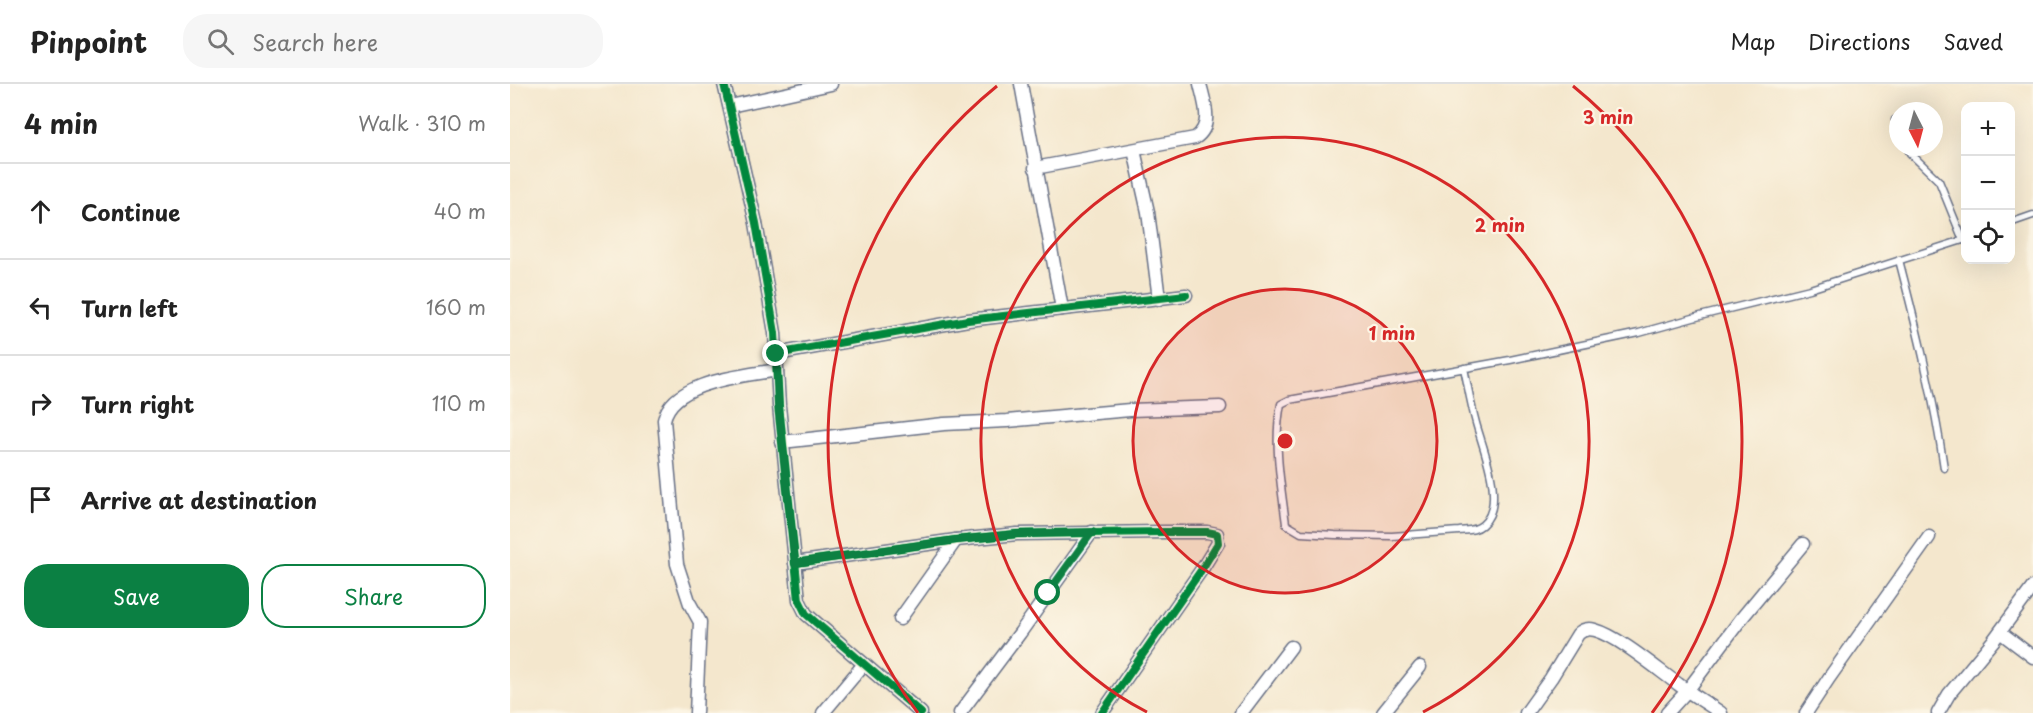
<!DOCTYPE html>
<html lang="en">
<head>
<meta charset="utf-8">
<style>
	:root { --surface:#fff; --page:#f6f6f6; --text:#222; --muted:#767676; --line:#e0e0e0; --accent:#0b8043 }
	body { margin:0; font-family:"Playpen Sans",sans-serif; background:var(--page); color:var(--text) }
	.controls { position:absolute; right:18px; top:18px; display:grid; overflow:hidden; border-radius:12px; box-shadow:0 6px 24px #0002 }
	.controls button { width:54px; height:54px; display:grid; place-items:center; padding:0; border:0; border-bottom:2px solid var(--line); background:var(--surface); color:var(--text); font:30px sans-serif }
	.compass { position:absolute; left:1379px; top:18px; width:54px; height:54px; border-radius:50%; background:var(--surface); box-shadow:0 6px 24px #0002; rotate:174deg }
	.stop { position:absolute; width:18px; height:18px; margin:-14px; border:4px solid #0b8043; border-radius:50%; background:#fff }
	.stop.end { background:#0b8043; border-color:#fff; box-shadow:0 2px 6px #0008 }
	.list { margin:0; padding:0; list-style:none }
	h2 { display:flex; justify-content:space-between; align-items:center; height:78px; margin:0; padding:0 24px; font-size:26px }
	h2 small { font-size:20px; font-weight:400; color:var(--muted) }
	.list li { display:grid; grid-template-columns:39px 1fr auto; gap:18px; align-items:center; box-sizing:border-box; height:96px; padding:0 24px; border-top:2px solid var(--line) }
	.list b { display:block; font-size:22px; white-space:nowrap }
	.list em { font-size:20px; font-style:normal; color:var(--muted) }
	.actions { display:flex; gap:12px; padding:18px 24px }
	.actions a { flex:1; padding:14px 0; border:2px solid var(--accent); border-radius:24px; text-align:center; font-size:21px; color:var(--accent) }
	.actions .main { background:var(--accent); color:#fff }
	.icon { flex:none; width:33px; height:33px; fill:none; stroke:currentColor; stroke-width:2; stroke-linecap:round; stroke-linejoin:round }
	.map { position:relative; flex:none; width:1523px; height:629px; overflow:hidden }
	header { display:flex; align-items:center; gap:36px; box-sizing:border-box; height:84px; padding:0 30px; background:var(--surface); border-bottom:2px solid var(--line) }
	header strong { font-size:28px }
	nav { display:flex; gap:33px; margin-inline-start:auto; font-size:21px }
	.search { width:420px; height:54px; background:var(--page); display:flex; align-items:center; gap:15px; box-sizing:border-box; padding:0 21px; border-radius:24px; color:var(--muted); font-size:22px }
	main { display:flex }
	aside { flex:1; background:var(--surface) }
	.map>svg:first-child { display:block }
</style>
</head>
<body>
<header>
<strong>Pinpoint</strong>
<div class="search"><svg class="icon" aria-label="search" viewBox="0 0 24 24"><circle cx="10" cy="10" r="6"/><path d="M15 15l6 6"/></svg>Search here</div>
<nav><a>Map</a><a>Directions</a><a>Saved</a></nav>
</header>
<main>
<aside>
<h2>4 min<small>Walk · 310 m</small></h2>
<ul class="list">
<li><svg class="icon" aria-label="ahead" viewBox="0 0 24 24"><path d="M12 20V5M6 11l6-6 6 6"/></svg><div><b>Continue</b></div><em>40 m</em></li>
<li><svg class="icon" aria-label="left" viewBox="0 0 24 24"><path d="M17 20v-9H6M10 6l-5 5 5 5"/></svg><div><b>Turn left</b></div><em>160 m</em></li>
<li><svg class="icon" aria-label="right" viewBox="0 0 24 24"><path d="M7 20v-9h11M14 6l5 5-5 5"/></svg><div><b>Turn right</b></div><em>110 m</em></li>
<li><svg class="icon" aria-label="arrive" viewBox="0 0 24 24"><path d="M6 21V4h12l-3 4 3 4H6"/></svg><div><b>Arrive at destination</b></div></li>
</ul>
<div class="actions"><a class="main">Save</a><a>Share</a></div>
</aside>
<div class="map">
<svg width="1523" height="629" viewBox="0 0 1523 629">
	<rect width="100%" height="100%" fill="#fcf5e5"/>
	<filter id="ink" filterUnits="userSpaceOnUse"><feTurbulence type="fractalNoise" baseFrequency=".0167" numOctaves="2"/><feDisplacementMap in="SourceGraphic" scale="12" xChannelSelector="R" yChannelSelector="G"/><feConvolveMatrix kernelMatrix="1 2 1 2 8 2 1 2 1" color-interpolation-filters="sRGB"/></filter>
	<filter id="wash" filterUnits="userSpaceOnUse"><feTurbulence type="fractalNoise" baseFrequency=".008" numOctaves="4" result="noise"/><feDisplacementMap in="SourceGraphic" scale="24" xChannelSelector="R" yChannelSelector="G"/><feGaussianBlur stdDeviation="1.35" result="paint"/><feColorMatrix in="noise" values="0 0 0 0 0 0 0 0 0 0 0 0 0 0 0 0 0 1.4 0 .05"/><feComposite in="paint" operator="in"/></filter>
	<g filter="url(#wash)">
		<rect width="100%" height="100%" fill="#f4e7cd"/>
	</g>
	<g filter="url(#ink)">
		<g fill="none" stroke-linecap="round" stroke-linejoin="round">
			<defs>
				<g id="service">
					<polyline points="1385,36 1388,43"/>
					<polyline points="1397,63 1400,69 1429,97 1453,156"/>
					<polyline points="1500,139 1523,131"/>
					<path d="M1389 176C1407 245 1424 314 1434 384"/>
					<path d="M954 284C958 303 961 321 966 339 973 365 997 421 972 441 965 447 957 446 949 447L882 452 825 451 791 449 776 440C771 401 763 359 771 320L779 316 1000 276 1129 249 1194 231 1300 205 1456 155"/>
				</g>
				<g id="minor">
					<polyline points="214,0 246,139 265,249 269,322 289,516 296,530 411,629"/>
					<polyline points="511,0 552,225"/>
					<polyline points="220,22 321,0"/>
					<polyline points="624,66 638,128 649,215"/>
					<path d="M525 84 685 54C704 42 694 17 690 0"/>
					<polyline points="266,270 458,236 676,211"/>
					<polyline points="272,358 434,340 497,337 620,326 710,323"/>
					<polyline points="285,479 446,456 507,450 655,448 697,448 707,450 708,459 692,485 592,629"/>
					<polyline points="390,535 446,456"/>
					<polyline points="1490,548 1523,573"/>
					<path d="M186 629 190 538 180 520 167 480 154 336C162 297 234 292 267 286"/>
					<polyline points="313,629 354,580"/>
					<polyline points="450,629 510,549 582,448"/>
					<polyline points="731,629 781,563"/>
					<polyline points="873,629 910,583"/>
					<path d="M1016 629 1041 594 1068 550C1073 545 1078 544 1085 546 1108 552 1147 585 1168 600 1182 611 1197 619 1211 629"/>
					<polyline points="1157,629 1177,607 1231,535 1293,460"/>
					<polyline points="1296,629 1319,594 1419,453"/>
					<polyline points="1428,629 1439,610 1483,557 1523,503"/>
				</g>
			</defs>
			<use href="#service" stroke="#676f85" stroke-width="9"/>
			<use href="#minor" stroke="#676f85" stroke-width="15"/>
			<use href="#service" stroke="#fff" stroke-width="6"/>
			<use href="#minor" stroke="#fff" stroke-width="12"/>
			<defs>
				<g id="cycleway">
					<polyline points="214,0 246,139 265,249 269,322 289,516 296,530 411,629"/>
					<polyline points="266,270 458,236 676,211"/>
					<polyline points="285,479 446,456 507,450 655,448 697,448 707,450 708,459 692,485 592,629"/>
				</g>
			</defs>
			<use href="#cycleway" stroke="#fcf5e5" stroke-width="11"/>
			<use href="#cycleway" stroke="#00873e" stroke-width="8"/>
		</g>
	</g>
	<g fill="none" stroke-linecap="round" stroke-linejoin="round" filter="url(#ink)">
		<polyline stroke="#0b8043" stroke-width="8" points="266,270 268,321 285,479 446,456 507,450 582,448 538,509"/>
	</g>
	<circle cx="775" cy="357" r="152" fill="#d62828" fill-opacity=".12"/>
	<g fill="none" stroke="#d62828" stroke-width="3">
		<circle cx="775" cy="357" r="152"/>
		<path d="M637 628A304 304 0 1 1 913 628"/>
		<path d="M408 629A457 457 0 0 1 487 2M1063 2A457 457 0 0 1 1142 629"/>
	</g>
	<circle cx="775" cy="357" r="9" fill="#d62828" stroke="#fcf5e5" stroke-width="3"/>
	<g font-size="18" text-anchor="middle" font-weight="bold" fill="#d62828" stroke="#fcf5e5" stroke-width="4.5" stroke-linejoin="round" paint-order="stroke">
		<text x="1098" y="40">3 min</text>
		<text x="990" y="148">2 min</text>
		<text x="882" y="256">1 min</text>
	</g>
</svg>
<div class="controls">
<button>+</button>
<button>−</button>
<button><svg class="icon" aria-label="locate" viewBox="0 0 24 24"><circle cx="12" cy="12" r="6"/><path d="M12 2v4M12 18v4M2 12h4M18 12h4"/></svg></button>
</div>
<svg class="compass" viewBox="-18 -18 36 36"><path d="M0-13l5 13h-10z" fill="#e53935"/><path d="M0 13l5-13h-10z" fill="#767676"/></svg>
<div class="stop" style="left:538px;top:509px"></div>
<div class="stop end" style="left:266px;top:270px"></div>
</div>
</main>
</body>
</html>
